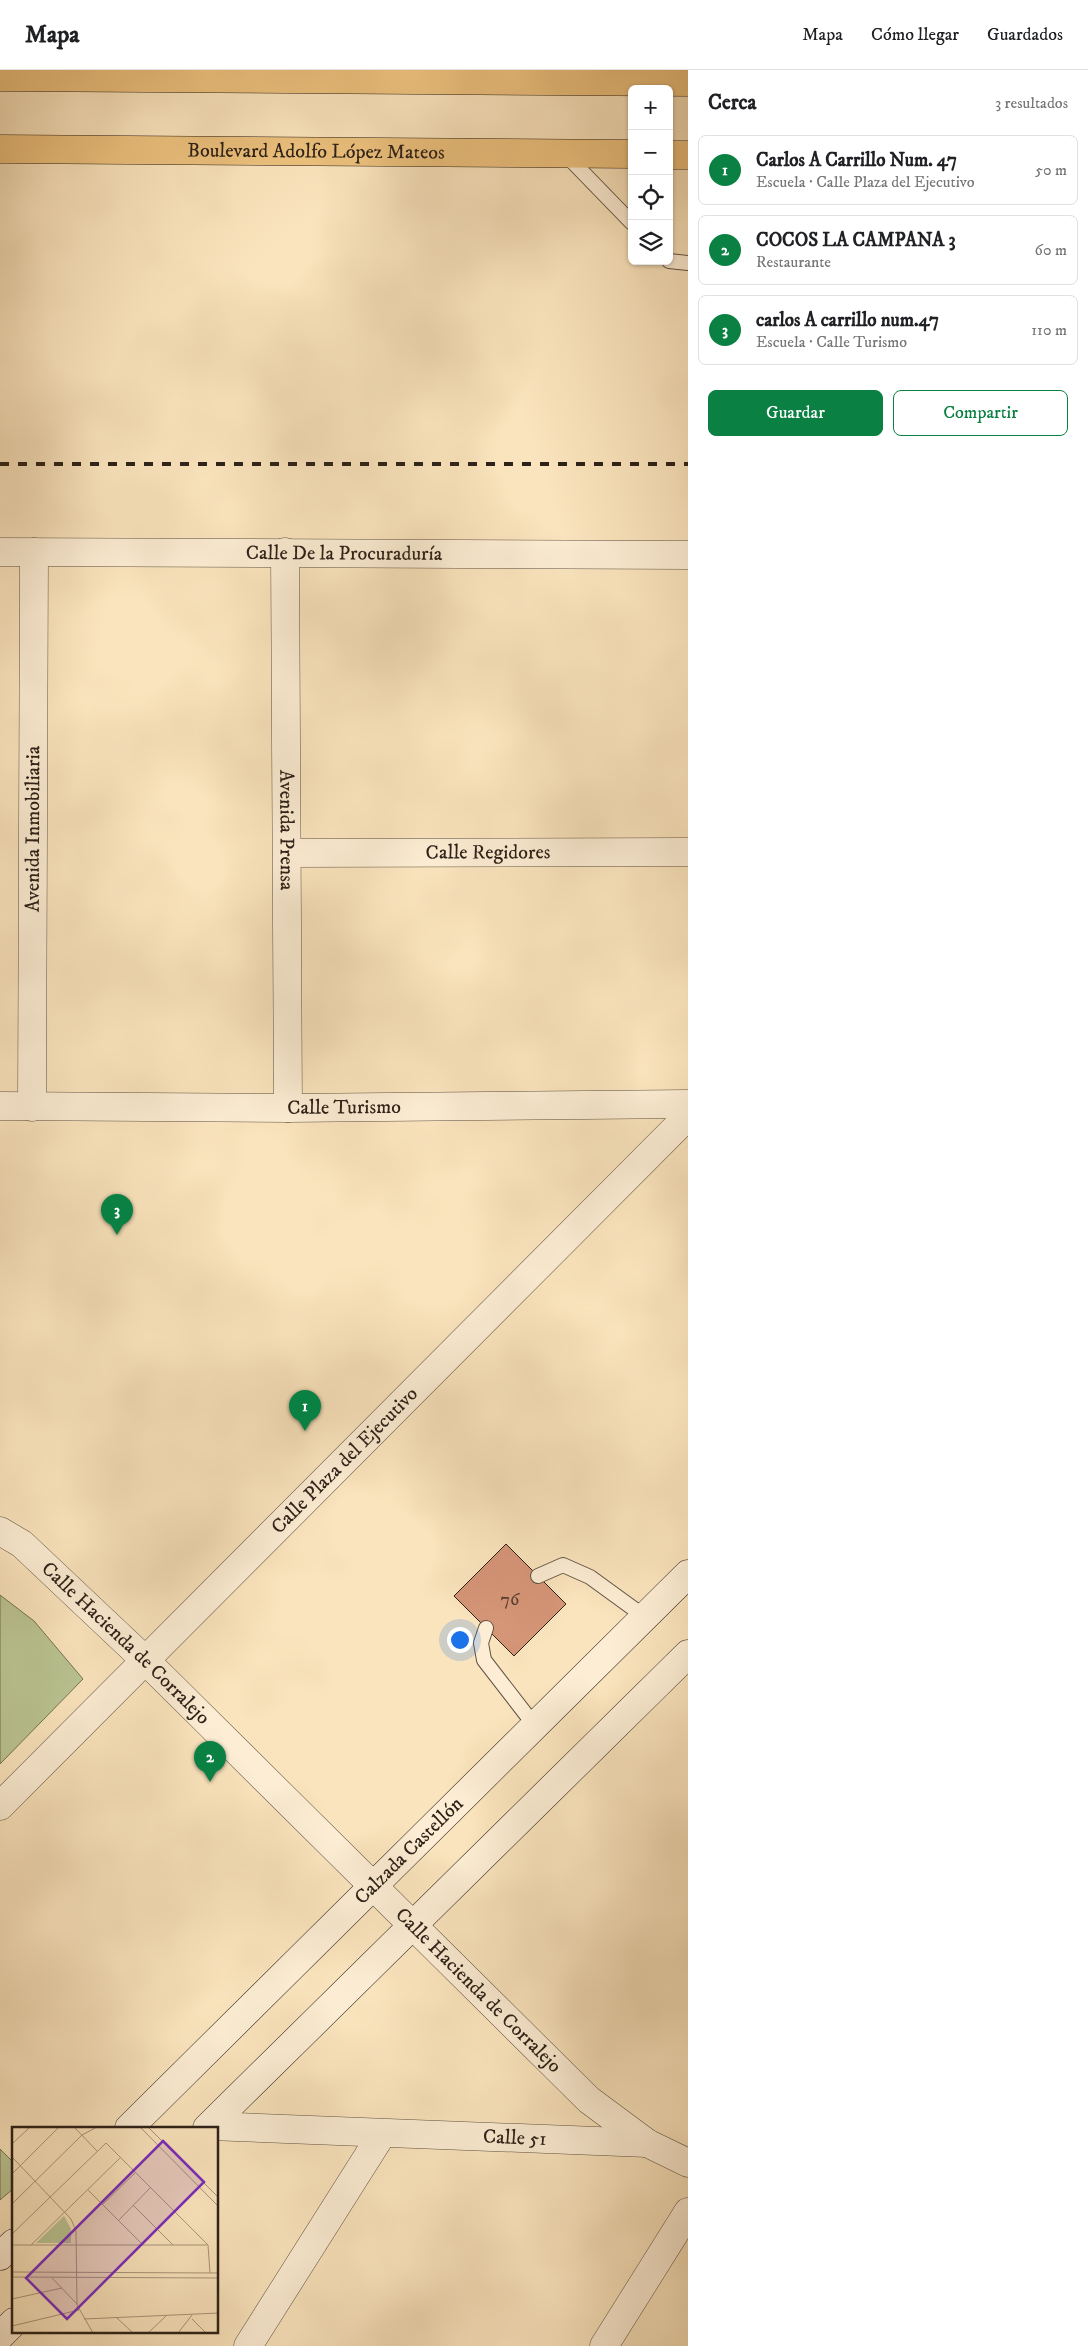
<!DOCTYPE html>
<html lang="es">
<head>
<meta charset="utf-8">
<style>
	:root { --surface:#fff; --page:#f2f2f2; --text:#202124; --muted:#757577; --line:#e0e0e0; --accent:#0b8043 }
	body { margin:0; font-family:"IM FELL DW Pica",serif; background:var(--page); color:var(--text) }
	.controls { position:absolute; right:15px; top:15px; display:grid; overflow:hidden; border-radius:8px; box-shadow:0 1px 4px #0004 }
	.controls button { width:45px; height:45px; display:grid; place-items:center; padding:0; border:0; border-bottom:1px solid var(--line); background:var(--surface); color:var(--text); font:25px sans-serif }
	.you { position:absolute; left:459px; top:1569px; width:18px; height:18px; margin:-12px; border:4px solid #fff; border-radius:50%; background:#1a73e8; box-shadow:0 0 0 8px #1a73e833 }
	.badge { display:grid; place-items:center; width:32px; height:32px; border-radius:50%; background:var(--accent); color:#fff; font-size:16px; font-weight:700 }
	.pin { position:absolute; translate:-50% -41px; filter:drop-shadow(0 1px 2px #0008) }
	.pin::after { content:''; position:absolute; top:26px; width:18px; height:15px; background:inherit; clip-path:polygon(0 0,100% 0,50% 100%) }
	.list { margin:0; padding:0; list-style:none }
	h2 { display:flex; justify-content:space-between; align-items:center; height:65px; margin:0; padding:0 20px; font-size:21px }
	h2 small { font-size:16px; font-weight:400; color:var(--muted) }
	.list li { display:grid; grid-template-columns:32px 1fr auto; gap:15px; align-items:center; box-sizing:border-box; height:70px; margin:0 10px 10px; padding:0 10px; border:1px solid var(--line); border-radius:8px }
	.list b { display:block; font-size:19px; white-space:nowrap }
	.list p { margin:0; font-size:16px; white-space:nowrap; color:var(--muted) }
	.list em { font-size:16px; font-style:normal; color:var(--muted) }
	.actions { display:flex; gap:10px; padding:15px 20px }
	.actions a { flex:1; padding:11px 0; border:1px solid var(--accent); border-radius:8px; text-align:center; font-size:18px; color:var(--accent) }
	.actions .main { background:var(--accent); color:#fff }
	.icon { flex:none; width:28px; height:28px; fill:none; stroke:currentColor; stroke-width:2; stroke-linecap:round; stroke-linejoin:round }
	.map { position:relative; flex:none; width:688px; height:2276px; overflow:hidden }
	header { display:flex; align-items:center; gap:30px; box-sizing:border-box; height:70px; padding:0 25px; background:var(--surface); border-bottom:1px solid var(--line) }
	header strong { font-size:24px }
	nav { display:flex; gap:28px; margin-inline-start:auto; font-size:18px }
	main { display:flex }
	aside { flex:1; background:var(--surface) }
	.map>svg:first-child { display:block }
</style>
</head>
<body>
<header>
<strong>Mapa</strong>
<nav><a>Mapa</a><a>Cómo llegar</a><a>Guardados</a></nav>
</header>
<main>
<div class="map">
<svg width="688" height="2276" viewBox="0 0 688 2276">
	<rect width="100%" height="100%" fill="#fae4bd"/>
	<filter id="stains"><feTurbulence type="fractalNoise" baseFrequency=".004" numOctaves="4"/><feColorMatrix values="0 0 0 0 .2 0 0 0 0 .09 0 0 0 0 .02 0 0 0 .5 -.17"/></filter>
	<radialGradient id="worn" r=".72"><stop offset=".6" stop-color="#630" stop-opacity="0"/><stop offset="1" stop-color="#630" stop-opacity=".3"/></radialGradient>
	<g fill="#bbc594" stroke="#747356">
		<polygon points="0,1525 34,1551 83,1609 0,1694"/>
		<polygon points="0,2079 14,2093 14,2118 0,2130"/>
	</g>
	<polygon fill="#d59577" stroke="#2d2119" points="506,1474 566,1534 514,1586 454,1526"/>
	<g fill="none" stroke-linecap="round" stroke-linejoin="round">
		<defs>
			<g id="service">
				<polyline points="565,84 632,153"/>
				<polyline points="669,191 688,193"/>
				<polyline points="538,1506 563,1495 590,1507 645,1547"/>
				<polyline points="486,1558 481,1573 484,1590 535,1656"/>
			</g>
			<g id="minor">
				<path id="s1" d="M0 482 688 485"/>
				<path id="s2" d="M285 482 288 1038"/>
				<path id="s3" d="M287 783 688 782"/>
				<path id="s4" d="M0 1036 288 1038 688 1034"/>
				<path id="s5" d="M32 1037 34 482"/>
				<path id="s6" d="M0 1461 22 1474 146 1591 589 2030 647 2073 688 2093"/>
				<path id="s7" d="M0 1736 688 1046"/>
				<path id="s8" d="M210 2056 647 2073"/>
				<polyline points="248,2276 382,2064"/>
				<polyline points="604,2276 688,2142"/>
			</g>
			<g id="secondary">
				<path id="s9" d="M129 2058 688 1504"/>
				<polyline points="207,2058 688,1584"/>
				<polyline points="0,2186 14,2173"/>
				<polyline points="0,2266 14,2252"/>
			</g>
			<g id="trunk">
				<polyline points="0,7 688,12"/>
				<path id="s10" d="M0 79 632 84"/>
				<polyline points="669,85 688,85"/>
			</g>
		</defs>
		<use href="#service" stroke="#605242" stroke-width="16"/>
		<use href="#minor" stroke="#605242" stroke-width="29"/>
		<use href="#secondary" stroke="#2d2119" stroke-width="29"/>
		<use href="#trunk" stroke="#2d2119" stroke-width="29"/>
		<use href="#service" stroke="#fcedd4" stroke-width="14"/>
		<use href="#minor" stroke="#fcedd4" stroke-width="28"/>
		<use href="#secondary" stroke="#fcedd4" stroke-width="28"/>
		<use href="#trunk" stroke="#edc27e" stroke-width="28"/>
		<polyline stroke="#2d2119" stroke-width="4" stroke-dasharray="9 9" stroke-linecap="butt" points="0,394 688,394"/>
	</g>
	<g text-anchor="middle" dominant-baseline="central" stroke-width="5" stroke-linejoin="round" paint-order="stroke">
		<g font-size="18" fill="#573e30">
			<text x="510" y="1530">76</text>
		</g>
		<g font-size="20" fill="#2d2119" stroke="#fcedd4">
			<text stroke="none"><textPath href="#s10" startOffset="316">Boulevard Adolfo López Mateos</textPath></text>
			<text stroke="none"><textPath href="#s1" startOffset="344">Calle De la Procuraduría</textPath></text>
			<text stroke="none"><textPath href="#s5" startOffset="278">Avenida Inmobiliaria</textPath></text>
			<text stroke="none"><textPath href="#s2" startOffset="278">Avenida Prensa</textPath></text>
			<text stroke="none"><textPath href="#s3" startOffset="201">Calle Regidores</textPath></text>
			<text stroke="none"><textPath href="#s4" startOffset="344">Calle Turismo</textPath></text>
			<text stroke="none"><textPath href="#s7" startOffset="488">Calle Plaza del Ejecutivo</textPath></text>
			<text stroke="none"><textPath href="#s6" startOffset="169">Calle Hacienda de Corralejo</textPath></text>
			<text stroke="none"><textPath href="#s9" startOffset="394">Calzada Castellón</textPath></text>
			<text stroke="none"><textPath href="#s6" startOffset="664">Calle Hacienda de Corralejo</textPath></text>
			<text stroke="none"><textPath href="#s8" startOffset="305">Calle 51</textPath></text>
		</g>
	</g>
	<g transform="translate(12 2057)">
		<rect width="206" height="206" fill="#fae4bd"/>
		<path d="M52 89 59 102V116H24Z" fill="#bbc594"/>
		<path fill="none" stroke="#a8967b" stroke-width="1" d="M62 0 85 24M128 0 207 80M136 0 207 71M0 17 18 0M0 30 59 92 64 104 65 178 81 206M0 47 47 0M76 63 131 118M0 77 70 8 85 0M90 78 124 45M121 78 161 118M106 94 139 60M0 107 94 16 196 118 198 146M0 118H195M19 118 109 30M0 145 207 146M0 150 207 151M40 151 65 177M0 172 50 161M105 191 121 206M72 192 207 186M180 192 194 206M0 199 67 183M136 206 154 189M166 206 180 188"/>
		<path fill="#7b2cbf" fill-opacity="0.15" stroke="#7b2cbf" stroke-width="2.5" d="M151 14 192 55 55 192 14 151Z"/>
		<rect width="206" height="206" fill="none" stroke="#2d2119" stroke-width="2.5"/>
	</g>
	<rect width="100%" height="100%" filter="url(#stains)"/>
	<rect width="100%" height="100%" fill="url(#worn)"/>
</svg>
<div class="controls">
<button>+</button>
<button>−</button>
<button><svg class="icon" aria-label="locate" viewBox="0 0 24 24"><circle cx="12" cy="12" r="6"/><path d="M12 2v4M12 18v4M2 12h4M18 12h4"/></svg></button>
<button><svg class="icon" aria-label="layers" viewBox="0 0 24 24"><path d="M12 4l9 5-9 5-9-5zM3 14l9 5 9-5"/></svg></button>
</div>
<div class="you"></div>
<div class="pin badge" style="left:305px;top:1361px">1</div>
<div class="pin badge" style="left:210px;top:1712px">2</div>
<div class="pin badge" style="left:117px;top:1165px">3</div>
</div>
<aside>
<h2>Cerca<small>3 resultados</small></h2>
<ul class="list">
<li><span class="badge">1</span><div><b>Carlos A Carrillo Num. 47</b><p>Escuela · Calle Plaza del Ejecutivo</p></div><em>50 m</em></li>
<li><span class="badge">2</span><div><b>COCOS LA CAMPANA 3</b><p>Restaurante</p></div><em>60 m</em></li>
<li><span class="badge">3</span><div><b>carlos A carrillo num.47</b><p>Escuela · Calle Turismo</p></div><em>110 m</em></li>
</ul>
<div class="actions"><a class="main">Guardar</a><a>Compartir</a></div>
</aside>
</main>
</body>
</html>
